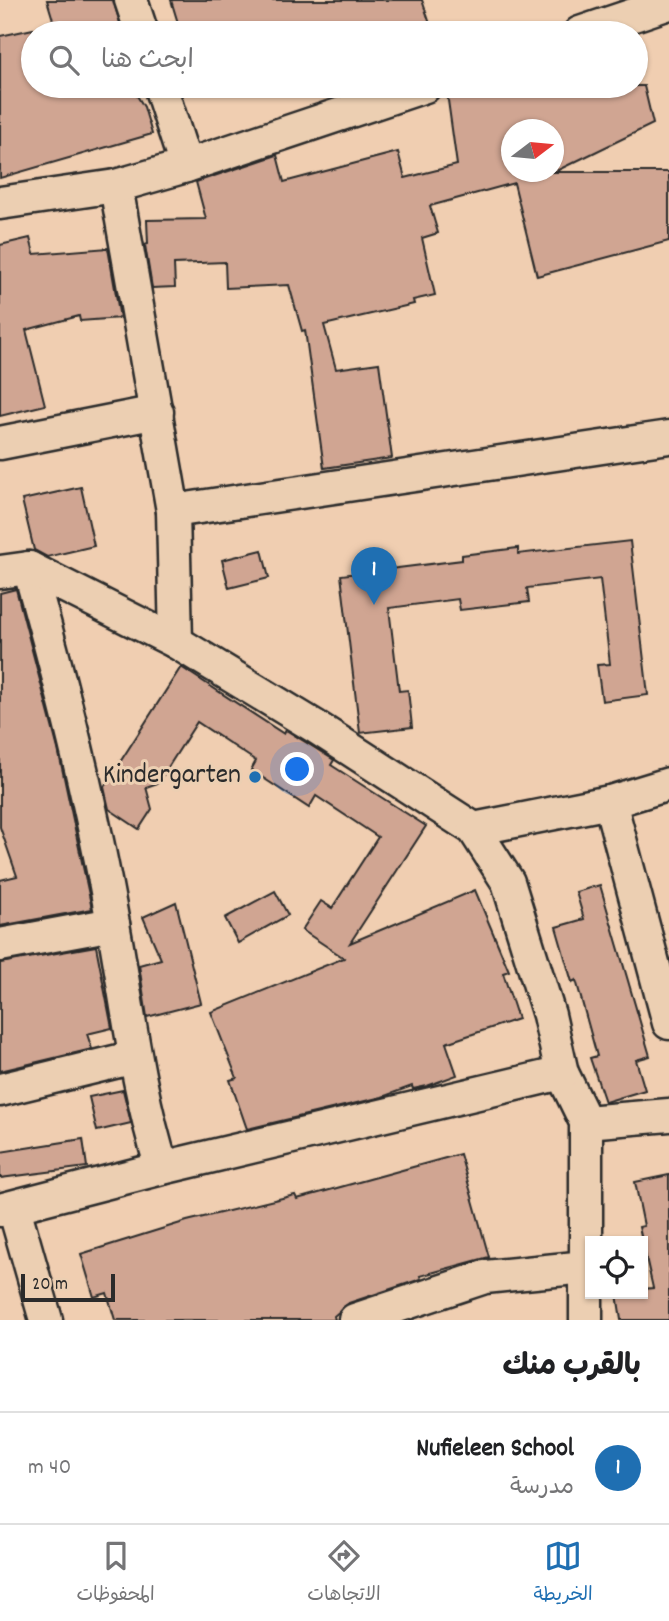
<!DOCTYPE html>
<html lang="ar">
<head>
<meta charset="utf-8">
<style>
	:root { --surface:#fff; --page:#f6f6f6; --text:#202124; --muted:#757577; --line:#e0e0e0; --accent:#1f6fb2 }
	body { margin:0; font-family:Dekko,"Playpen Sans Arabic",sans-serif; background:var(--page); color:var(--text); direction:rtl }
	.controls { position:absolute; right:21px; bottom:21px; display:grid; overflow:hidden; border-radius:0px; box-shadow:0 2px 5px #0004 }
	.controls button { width:63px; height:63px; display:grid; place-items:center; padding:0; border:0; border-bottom:2px solid var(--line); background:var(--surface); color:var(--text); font:35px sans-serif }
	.compass { position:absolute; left:501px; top:119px; width:63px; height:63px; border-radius:50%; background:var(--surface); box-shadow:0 2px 5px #0004; rotate:74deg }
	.scale { position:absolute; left:21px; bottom:18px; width:94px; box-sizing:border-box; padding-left:7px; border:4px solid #2b2b2b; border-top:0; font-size:19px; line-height:24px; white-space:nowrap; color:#2b2b2b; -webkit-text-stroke:5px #eccfb2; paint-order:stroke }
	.you { position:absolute; left:298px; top:770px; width:24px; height:24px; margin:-18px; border:5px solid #fff; border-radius:50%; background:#1a73e8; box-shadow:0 0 0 10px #1a73e833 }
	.badge { display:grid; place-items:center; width:46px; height:46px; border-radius:50%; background:var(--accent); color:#fff; font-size:23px; font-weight:700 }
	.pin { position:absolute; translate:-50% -58px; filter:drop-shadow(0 2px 4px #0008) }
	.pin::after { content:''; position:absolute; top:37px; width:24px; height:21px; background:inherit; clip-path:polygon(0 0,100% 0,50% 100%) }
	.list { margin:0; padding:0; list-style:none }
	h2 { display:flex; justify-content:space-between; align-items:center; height:91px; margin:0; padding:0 28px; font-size:30px }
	h2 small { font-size:23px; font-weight:400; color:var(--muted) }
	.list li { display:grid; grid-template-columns:46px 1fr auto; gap:21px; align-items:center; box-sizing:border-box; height:112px; padding:0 28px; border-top:2px solid var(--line) }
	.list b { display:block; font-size:26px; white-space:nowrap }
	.list p { margin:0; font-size:23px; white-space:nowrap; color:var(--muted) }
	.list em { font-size:23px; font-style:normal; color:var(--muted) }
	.icon { flex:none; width:38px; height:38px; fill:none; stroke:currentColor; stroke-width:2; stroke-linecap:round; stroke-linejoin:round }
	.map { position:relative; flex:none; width:669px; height:1320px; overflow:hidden; direction:ltr }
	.search { position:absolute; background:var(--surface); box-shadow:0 2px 5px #0004; left:21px; right:21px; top:21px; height:77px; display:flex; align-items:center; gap:18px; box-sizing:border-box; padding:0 24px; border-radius:38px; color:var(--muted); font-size:26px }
	.sheet { height:203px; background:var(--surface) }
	nav { display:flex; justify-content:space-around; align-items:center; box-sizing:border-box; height:98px; border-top:2px solid var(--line); background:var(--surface); font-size:19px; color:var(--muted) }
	nav a { display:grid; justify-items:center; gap:4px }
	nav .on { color:var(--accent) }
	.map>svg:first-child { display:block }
</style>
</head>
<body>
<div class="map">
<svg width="669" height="1320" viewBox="0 0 669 1320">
	<rect width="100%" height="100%" fill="#f0ceb1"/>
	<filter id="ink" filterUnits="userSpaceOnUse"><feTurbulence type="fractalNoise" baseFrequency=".0143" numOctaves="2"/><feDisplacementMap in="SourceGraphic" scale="14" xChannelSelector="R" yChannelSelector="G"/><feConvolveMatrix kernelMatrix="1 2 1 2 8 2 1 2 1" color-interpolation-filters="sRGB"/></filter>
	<g filter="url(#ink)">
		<g fill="#d0a592" stroke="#2b2b2b" stroke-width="2" fill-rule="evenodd">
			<polygon points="47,0 113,0 123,33 57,33"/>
			<polygon points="171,0 422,0 433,33 181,33"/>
			<polygon points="33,29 33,86 131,86 144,107 152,134 0,178 0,36"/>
			<path d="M446 86H644L653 124 554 172H669V241L537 276 514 183 430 206 438 233 422 238 435 295 413 300 414 304 324 325 336 369 379 363 392 458 324 468 305 330 302 331 289 285 226 288 225 262 174 264 175 287 152 288 145 245 148 244 147 220 206 219 196 182 277 155 284 182 398 152 405 178 457 165ZM512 130H554V172H512Z"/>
			<polygon points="30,238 34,254 108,248 120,318 80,321 79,316 26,330 45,405 0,416 0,245"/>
			<polygon points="81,487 94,546 47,557 34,550 22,500"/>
			<polygon points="630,541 648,695 602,701 597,665 610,664 600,579 527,588 529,602 460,610 458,599 389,608 399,691 408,690 412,727 360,733 341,575 462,560 462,555 518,548 518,554"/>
			<polygon points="262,550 269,578 229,588 222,560"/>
			<polygon points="16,589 58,749 92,909 0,926 0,880 17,876 0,827 0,593"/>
			<polygon points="181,667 284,734 286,730 334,760 331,765 426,826 350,943 475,890 509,971 503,973 518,1019 446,1043 457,1075 427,1086 413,1089 412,1086 382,1097 247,1129 230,1080 237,1078 211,1012 344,958 302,930 321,901 332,908 378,837 316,796 309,808 251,770 256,761 197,722 158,783 146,787 152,809 139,829 109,809 104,787"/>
			<polygon points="600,885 650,1056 636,1060 645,1090 605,1102 590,1058 597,1056 576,980 572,982 556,927 584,919 576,892"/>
			<polygon points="275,891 288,915 238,943 225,918"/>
			<polygon points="176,902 201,1003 147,1017 139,965 161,959 143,917"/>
			<polygon points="96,946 112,1028 87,1034 92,1049 0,1071 0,963"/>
			<polygon points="123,1090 131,1123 97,1131 89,1097"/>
			<polygon points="83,1139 87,1167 0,1178 0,1152"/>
			<polygon points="460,1154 489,1257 420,1276 421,1279 349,1303 334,1316 335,1320 115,1320 107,1293 94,1297 81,1254 187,1221 295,1195 297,1199"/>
			<polygon points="669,1175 669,1320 621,1320 617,1294 643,1294 643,1289 653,1288 639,1227 644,1226 635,1182"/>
		</g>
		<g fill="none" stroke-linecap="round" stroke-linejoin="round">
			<defs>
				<g id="minor">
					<polyline points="131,0 142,33"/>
					<polyline points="580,33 669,3"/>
					<polyline points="160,86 186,166"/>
					<polyline points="116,186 173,511 176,642"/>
					<polyline points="0,203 116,186 186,166 425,86"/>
					<polyline points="0,443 157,412"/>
					<polyline points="173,511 669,437"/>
					<path d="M29 568C62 685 92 804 113 924 128 1006 137 1089 162 1168"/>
					<polyline points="0,572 29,568 176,642 316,727 474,829 508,882 549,1015 562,1073 586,1122 586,1320"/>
					<polyline points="610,802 669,1023"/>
					<polyline points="474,829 610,802 669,784"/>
					<polyline points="0,945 113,924"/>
					<polyline points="0,1090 135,1057"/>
					<polyline points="586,1122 669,1115"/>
					<polyline points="14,1208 46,1320"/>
					<polyline points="0,1210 162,1168 562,1073"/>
					<polyline points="355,1320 485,1277 586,1267"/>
				</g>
			</defs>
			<use href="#minor" stroke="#2b2b2b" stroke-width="37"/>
			<use href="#minor" stroke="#eccfb2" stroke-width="32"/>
		</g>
	</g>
	<circle fill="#1f6fb2" stroke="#eccfb2" stroke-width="2.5" cx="255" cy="777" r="7"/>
	<g text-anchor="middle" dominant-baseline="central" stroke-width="6" stroke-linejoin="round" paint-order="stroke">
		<g font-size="28" fill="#2b2b2b" stroke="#eccfb2" text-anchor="end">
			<text x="241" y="777">Kindergarten</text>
		</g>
	</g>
</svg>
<div class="controls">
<button><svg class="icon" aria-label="locate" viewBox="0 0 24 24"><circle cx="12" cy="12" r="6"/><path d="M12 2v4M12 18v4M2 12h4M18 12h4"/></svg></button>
</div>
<svg class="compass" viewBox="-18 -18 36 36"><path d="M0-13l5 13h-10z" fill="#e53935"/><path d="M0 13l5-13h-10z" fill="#757577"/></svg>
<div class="scale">20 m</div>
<div class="you"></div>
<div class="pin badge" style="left:374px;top:605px">1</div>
<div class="search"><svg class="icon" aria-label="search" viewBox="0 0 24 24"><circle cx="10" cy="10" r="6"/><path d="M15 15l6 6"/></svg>ابحث هنا</div>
</div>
<section class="sheet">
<h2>بالقرب منك<small></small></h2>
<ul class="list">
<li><span class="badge">1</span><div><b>Nufieleen School</b><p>مدرسة</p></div><em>40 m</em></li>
</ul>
</section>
<nav>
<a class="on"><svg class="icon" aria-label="map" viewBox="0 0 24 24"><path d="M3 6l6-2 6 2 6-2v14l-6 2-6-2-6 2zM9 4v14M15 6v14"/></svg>الخريطة</a>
<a><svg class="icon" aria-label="directions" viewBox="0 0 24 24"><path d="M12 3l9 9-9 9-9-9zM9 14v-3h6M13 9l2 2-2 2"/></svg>الاتجاهات</a>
<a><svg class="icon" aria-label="saved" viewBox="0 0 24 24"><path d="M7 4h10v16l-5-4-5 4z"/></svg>المحفوظات</a>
</nav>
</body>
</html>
